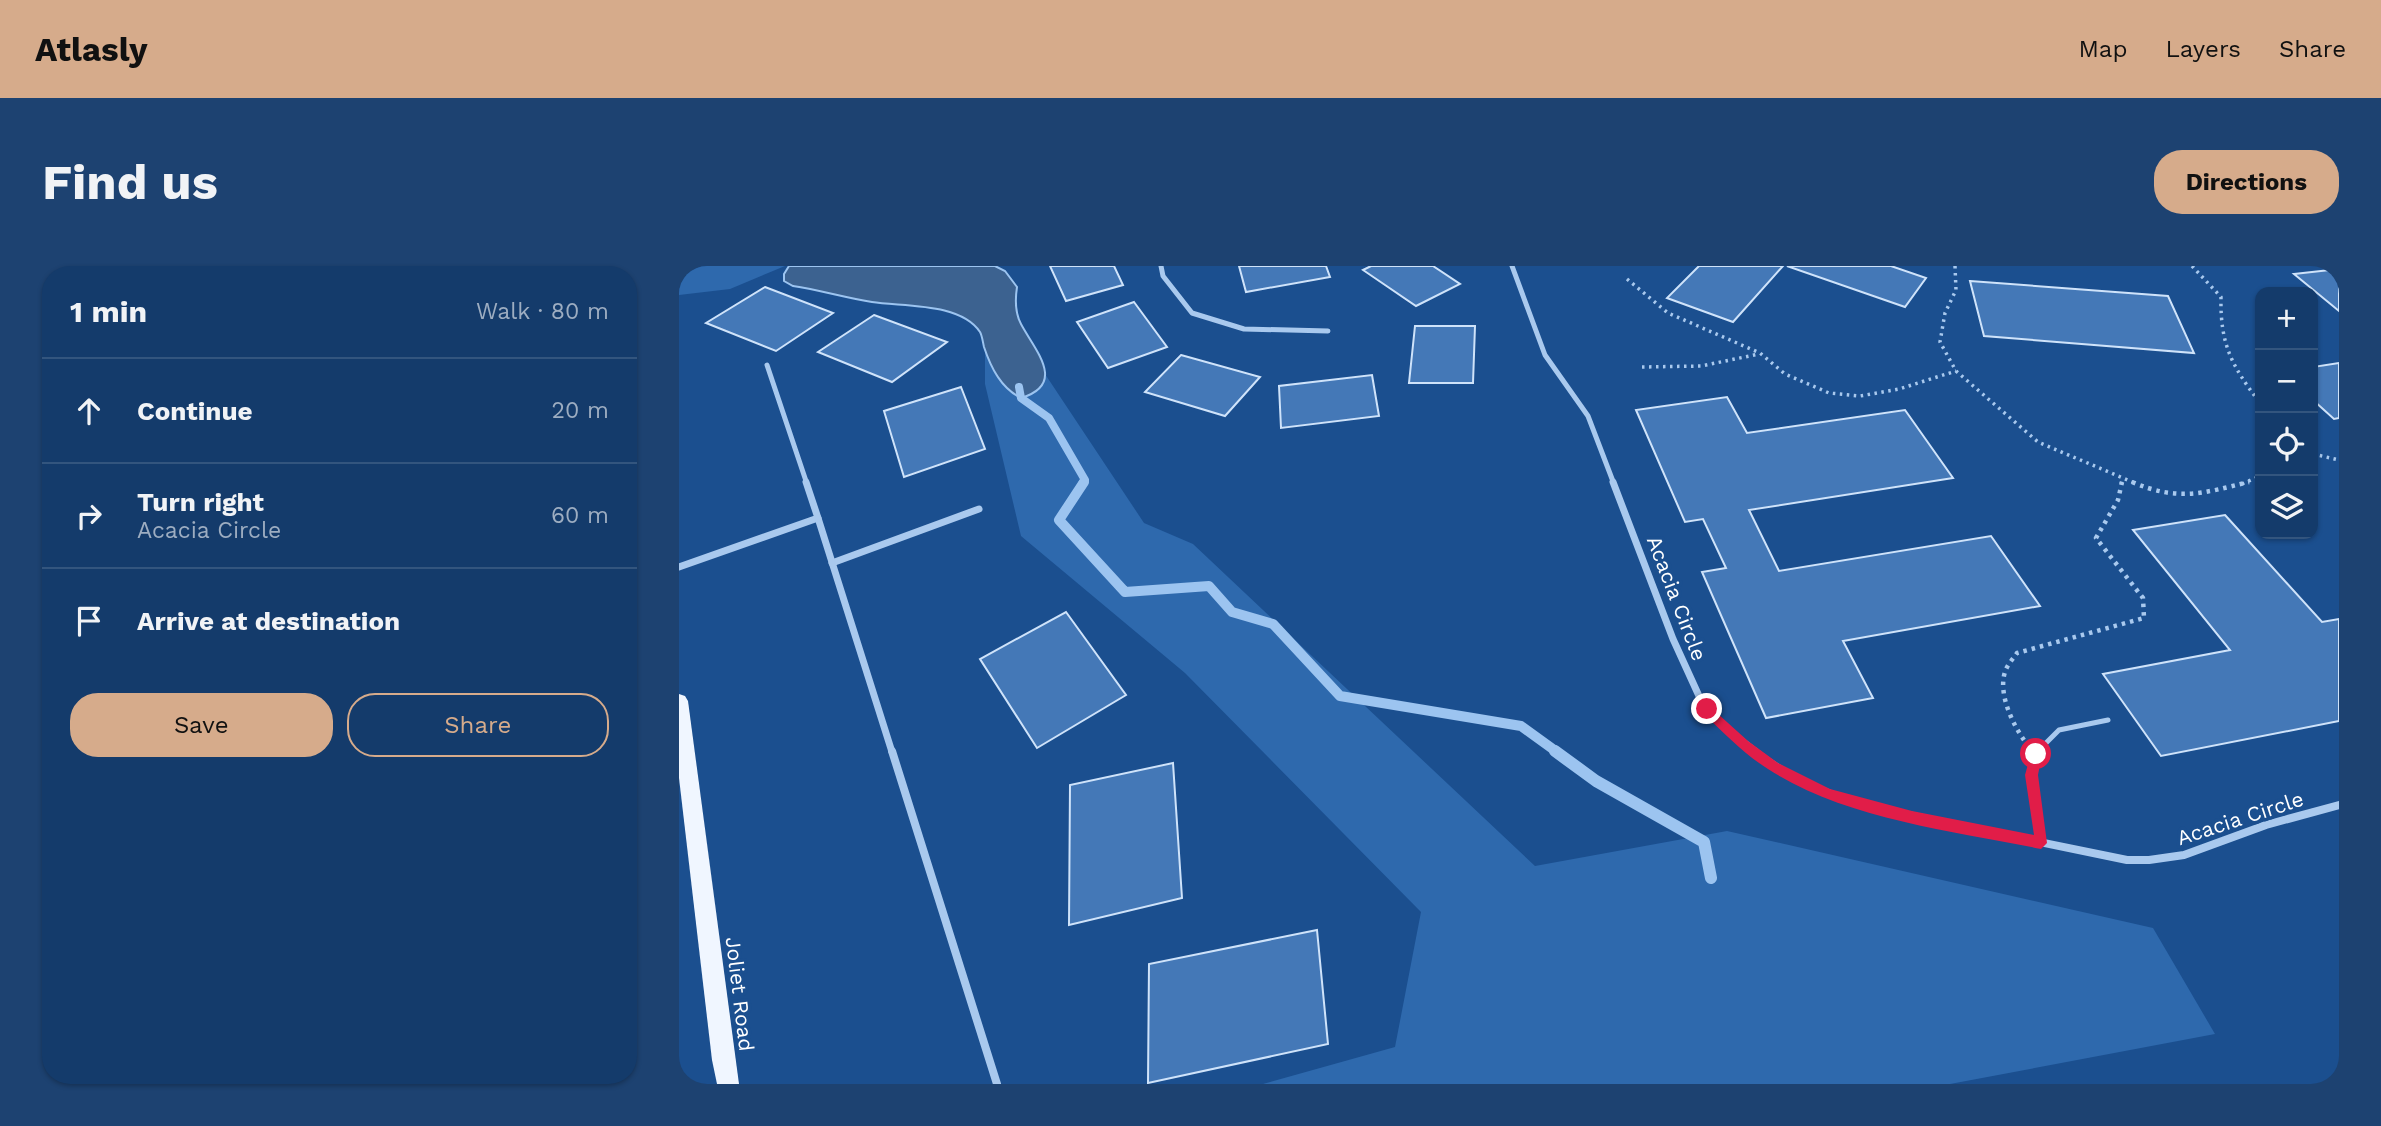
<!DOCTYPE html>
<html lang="en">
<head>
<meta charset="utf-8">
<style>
	:root { --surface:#143b6b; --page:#1d4271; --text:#f1f3f6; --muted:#9dadc1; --line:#33557e; --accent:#d6ab8b }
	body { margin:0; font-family:"Work Sans",sans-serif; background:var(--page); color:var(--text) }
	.controls { position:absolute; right:21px; top:21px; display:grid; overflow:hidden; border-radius:14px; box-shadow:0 2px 5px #0004 }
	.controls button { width:63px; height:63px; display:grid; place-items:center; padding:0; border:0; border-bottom:2px solid var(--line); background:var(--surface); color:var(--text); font:35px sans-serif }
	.stop { position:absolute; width:21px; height:21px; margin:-16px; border:5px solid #e11d48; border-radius:50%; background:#fff }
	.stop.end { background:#e11d48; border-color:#fff; box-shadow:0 2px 7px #0008 }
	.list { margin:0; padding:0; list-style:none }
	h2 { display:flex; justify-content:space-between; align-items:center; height:91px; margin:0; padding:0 28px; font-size:30px }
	h2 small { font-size:23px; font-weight:400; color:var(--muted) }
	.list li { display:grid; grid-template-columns:46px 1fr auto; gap:21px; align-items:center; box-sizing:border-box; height:105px; padding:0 28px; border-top:2px solid var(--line) }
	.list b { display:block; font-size:26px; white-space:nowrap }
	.list p { margin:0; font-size:23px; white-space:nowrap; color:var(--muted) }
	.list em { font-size:23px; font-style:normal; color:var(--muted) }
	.actions { display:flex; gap:14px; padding:21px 28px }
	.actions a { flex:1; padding:16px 0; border:2px solid var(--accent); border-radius:28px; text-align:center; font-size:24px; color:var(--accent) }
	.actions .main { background:var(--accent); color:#111 }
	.icon { flex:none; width:38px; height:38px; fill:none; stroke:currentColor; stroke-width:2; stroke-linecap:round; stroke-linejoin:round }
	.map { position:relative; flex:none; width:1660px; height:818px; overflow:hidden; border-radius:28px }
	header { display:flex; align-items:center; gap:42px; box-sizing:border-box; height:98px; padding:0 35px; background:var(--accent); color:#111 }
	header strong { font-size:33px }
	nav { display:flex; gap:38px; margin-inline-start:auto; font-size:24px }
	.intro { display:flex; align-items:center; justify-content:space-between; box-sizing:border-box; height:168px; padding:0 42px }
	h1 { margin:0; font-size:49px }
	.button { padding:18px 32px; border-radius:28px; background:var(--accent); color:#111; font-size:24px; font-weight:700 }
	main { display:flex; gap:42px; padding:0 42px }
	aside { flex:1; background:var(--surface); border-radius:28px; box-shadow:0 2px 5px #0004 }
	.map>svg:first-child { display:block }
</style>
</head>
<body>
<header>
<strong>Atlasly</strong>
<nav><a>Map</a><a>Layers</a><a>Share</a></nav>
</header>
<div class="intro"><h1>Find us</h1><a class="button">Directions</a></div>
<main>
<aside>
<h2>1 min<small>Walk · 80 m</small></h2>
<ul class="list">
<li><svg class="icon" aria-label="ahead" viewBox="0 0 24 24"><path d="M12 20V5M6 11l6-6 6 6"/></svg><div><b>Continue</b></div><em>20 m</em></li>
<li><svg class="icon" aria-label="right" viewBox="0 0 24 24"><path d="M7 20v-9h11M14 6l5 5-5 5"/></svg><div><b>Turn right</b><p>Acacia Circle</p></div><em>60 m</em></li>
<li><svg class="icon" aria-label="arrive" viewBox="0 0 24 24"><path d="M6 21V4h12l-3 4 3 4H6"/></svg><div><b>Arrive at destination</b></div></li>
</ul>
<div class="actions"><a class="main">Save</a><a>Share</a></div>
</aside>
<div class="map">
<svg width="1660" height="818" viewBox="0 0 1660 818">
	<rect width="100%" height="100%" fill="#1b4f8f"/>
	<g fill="#2e69ad">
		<polygon points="0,0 106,0 51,23 0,29"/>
		<polygon points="306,84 318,112 360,122 366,108 465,257 514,278 856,600 1048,565 1474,662 1536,768 1271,818 584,818 716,781 742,646 506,407 342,270 306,118"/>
	</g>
	<path fill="#3c6290" stroke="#9cc4f0" stroke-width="2" d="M110 0H316L326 5 338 21C336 34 336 47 342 58 355 83 389 118 342 132 322 122 312 102 305 81 304 77 303 69 301 66 281 36 223 41 193 36 167 32 141 24 114 20L105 15V8Z"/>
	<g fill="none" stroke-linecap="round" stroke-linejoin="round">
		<polyline stroke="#9cc4f0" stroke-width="8" points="340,121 342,132 370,152 406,214 403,218"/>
		<polyline stroke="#9cc4f0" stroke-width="10" points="405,216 380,254 446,326 530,320 553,346 594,358 661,430 842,460 878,486"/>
		<polyline stroke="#9cc4f0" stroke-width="12" points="876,485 917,515 1025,576 1032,612"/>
	</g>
	<g fill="#4478b7" stroke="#cfe3fa" stroke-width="2">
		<polygon points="371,0 435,0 444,19 387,35"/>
		<polygon points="560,0 647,0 651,11 567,26"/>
		<polygon points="692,0 754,0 781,18 737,40 684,4"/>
		<polygon points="1020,0 1104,0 1054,56 988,32"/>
		<polygon points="1108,0 1212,0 1247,12 1226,41"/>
		<polygon points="1660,3 1660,45 1615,8"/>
		<polygon points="1291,15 1489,30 1515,87 1305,70"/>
		<polygon points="86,21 154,47 97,85 27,57"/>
		<polygon points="455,36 488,81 429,102 398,56"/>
		<polygon points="195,49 268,76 213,116 139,86"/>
		<polygon points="736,60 796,60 794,117 730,117"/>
		<polygon points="502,89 581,111 546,150 466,126"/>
		<polygon points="1660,97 1660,152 1655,153 1634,134 1634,101"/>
		<polygon points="693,109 700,150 602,162 600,120"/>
		<polygon points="282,121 306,183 225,211 205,145"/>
		<polygon points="1048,131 1068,167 1226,144 1274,212 1070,244 1100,305 1312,270 1361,340 1164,375 1194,432 1087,452 1023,306 1047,302 1024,253 1006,256 957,144"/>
		<polygon points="1546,249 1643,356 1660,353 1660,455 1482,490 1424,408 1551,384 1454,264"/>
		<polygon points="387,346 447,429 358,482 301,393"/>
		<polygon points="494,497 503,632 390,659 391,519"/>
		<polygon points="638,664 649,778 469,817 470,698"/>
	</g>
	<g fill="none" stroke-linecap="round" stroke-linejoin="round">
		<g stroke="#a9c9ee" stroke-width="3.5" stroke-dasharray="2.5 4.5" stroke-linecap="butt">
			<polyline points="1276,0 1277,24 1266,47 1261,76 1277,105 1359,176 1458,218"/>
			<path d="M1513 0 1542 31C1541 79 1553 100 1581 137"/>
			<polyline points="948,13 989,47 1081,87 1106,108 1150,127 1181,130 1220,123 1277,105"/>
			<polyline points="963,101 1022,100 1080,88"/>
			<polyline points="1634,188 1660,194"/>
			<polyline points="1442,218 1443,214"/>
			<polyline points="1563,218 1581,210"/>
		</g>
		<g stroke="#a9c9ee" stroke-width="4.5" stroke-dasharray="3.5 5" stroke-linecap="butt">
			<path d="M1453 216C1500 236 1524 227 1570 216"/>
			<path d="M1345 474C1333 457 1319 427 1326 406 1328 399 1334 393 1338 387L1465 352 1464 332 1417 272 1439 234 1443 216"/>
		</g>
		<polyline stroke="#a9c9ee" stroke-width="5" points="1358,486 1380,464 1429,454"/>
		<polyline stroke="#a9c9ee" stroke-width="6" points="1359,485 1353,509 1362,577"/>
		<g stroke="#a9c9ee" stroke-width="5">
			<polyline points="482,0 484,10 513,47 565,63 649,65"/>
			<polyline points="833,0 866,89 909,150 935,218"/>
			<polyline points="88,99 128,218"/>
		</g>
		<g stroke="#a9c9ee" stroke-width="7">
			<polyline points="934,216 994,373 1020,430 1045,461 1077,486"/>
			<polyline points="139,252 213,486"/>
			<polyline points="153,297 300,243"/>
			<polyline points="0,301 139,252 127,216"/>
		</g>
		<g stroke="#a9c9ee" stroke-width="8">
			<polyline points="213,485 318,818"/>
			<path d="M1075 485C1107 511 1145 527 1185 540L1448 594H1470L1505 589 1587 559 1660 539"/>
		</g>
		<polygon fill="#f0f6ff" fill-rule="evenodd" points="0,428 6,430 9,435 60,818 38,818 33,794 0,512"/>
	</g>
	<path fill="#e11d48" d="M1028 438 1069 475 1099 497 1151 523 1233 545 1355 569 1346 509 1353 484H1362L1363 488 1359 509 1368 577 1362 583C1274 565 1166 553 1089 503 1065 488 1045 467 1024 447V440Z"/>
	<g text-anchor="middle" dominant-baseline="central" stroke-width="7" stroke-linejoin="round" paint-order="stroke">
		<g font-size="21" fill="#fff" stroke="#1b4f8f">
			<text transform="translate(998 332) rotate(69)">Acacia Circle</text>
			<text transform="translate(1561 552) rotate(-18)">Acacia Circle</text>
			<text transform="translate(61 728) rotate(83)">Joliet Road</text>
		</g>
	</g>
</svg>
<div class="controls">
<button>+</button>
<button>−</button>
<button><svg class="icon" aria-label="locate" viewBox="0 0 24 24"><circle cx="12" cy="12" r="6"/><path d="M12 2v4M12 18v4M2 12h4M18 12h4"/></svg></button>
<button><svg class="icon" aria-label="layers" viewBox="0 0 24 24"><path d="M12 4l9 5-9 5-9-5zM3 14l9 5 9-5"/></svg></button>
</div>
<div class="stop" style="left:1357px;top:488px"></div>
<div class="stop end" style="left:1028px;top:443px"></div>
</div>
</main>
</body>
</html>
